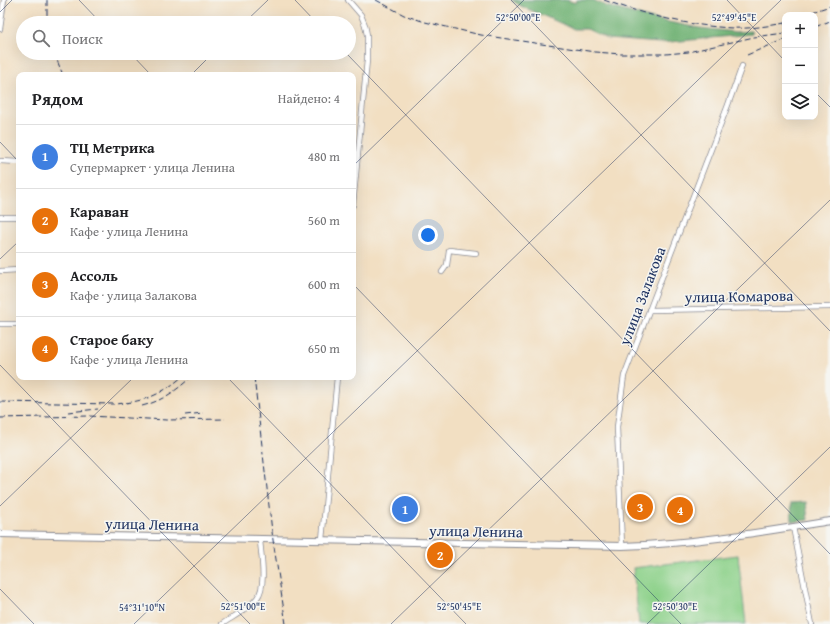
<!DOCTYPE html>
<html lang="ru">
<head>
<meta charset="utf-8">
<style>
	:root { --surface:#fff; --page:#f6f6f6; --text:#202124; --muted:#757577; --line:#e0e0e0; --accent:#b5179e }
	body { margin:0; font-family:"Gentium Book Plus",serif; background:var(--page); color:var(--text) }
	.controls { position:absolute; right:12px; top:12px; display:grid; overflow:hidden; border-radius:8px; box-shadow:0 4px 16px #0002 }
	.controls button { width:36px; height:36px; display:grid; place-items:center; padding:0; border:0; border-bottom:1px solid var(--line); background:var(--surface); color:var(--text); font:20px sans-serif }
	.you { position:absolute; left:428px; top:235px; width:14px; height:14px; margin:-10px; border:3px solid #fff; border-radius:50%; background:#1a73e8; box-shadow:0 0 0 6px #1a73e833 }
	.badge { display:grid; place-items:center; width:26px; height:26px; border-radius:50%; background:var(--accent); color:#fff; font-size:13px; font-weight:700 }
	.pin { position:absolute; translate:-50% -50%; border:2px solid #fff; box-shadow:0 1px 4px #0006 }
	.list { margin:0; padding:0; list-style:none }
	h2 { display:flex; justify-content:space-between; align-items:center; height:52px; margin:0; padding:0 16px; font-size:17px }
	h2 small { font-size:13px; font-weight:400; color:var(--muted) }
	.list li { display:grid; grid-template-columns:26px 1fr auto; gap:12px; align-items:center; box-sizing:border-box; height:64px; padding:0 16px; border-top:1px solid var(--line) }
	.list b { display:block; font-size:15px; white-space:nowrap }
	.list p { margin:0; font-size:13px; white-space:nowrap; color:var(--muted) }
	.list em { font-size:13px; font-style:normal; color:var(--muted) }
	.icon { flex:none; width:22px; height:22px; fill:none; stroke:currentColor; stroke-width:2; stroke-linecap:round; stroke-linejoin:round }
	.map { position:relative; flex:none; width:830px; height:624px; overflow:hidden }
	.search { position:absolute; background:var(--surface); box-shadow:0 4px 16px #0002; left:16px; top:16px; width:340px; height:44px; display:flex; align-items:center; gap:10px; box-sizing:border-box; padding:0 14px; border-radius:22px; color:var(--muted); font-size:15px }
	.panel { position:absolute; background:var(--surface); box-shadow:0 4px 16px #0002; left:16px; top:72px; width:340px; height:308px; border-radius:8px }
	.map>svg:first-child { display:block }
</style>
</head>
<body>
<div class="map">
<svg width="830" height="624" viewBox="0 0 830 624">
	<rect width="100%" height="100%" fill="#f6f6f2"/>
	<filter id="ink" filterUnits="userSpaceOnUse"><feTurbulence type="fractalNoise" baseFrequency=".025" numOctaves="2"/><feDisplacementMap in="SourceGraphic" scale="8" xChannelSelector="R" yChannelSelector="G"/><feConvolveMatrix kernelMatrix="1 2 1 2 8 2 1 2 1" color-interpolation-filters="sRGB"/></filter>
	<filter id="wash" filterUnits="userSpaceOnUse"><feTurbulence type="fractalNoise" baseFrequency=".012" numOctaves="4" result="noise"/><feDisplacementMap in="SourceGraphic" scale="16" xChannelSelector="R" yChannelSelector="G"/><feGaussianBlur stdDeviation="0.9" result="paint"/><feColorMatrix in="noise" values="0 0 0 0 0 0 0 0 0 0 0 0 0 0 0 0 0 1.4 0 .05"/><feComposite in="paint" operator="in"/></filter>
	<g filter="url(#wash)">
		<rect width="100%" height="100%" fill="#f2dfc2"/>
		<polygon fill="#8dd18a" stroke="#548074" points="738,555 746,624 639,624 633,568"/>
		<g fill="#72b376" stroke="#46716a">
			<polygon points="511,0 566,0 576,3 577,0 593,0 606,6 653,19 699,28 735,32 751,31 752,34 660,43 608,39 587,29 574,29 521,6"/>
			<polygon points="806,502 808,520 792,522 791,503"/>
		</g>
	</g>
	<g filter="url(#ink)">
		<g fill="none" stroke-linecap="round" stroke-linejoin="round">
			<defs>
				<g id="minor">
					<polyline points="348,0 361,15 365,25 367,35 367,60 353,205"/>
					<polyline points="0,29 4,0"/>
					<polyline points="0,161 19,162"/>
					<polyline points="0,217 19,217"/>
					<polyline points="0,271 19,270"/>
					<polyline points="442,272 447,265 449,250 476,253"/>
					<polyline points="649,310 830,307"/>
					<polyline points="0,324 19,324"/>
					<polyline points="793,527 812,624"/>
					<polyline points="322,540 337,377"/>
					<polyline points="622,546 617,427 624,376 728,105 742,66"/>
					<path d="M222 624C234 616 249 609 257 598 267 586 261 555 260 540"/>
				</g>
				<path id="major" d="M0 534 622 546C692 544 762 532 830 521"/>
			</defs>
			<use href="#minor" stroke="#868790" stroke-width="6"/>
			<use href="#major" stroke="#868790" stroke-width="8"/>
			<use href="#minor" stroke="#fff" stroke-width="4.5"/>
			<use href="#major" stroke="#fff" stroke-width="6"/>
			<g stroke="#1b2f5e" stroke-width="1" stroke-dasharray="6 3" stroke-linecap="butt">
				<polyline points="47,0 47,23"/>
				<polyline points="376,0 404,15 425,22 481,35 595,52 621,54 666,54 688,52 754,37 785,33"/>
				<path d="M604 0C645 15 689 26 733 28 750 29 768 26 785 23"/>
				<polyline points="803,15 830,6"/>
				<polyline points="815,27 830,21"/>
				<polyline points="54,53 63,75"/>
				<polyline points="747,55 785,39"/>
				<polyline points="254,377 273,540 286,624"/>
				<path d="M0 402 114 404C144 402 159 396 182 377"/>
				<path d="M142 406C162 401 176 391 191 377"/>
				<polyline points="68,412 98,409"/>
				<polyline points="185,415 203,413"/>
				<polyline points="0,418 89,416 167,420 225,419"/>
			</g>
		</g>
	</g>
	<path fill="none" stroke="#1b2f5e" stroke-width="1" stroke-opacity="0.45" d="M79 0 101 23M295 0 317 23M511 0 830 331M727 0 785 61M0 12 12 0M244 23 268 0M130 53 151 75M346 53 830 554M191 75 213 53M815 92 830 107M0 142 19 162M353 166 524 0M0 259 19 241M353 284 681 624M0 365 250 624M227 377 466 624M0 506 134 377M0 589 34 624M134 624 781 0M391 624 830 200M647 624 830 447"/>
	<g text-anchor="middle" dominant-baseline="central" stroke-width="3" stroke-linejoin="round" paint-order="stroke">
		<g font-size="15" fill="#1b2f5e" stroke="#f6f6f2">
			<text transform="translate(642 296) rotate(-69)">улица Залакова</text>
			<text transform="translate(739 296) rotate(-1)">улица Комарова</text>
			<text transform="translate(152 524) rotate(1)">улица Ленина</text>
			<text transform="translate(476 531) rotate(1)">улица Ленина</text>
		</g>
	</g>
	<g font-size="10" text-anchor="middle" fill="#1b2f5e" stroke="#f6f6f2" stroke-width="3" stroke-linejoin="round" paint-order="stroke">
		<text x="518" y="21">52°50'00"E</text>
		<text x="734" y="21">52°49'45"E</text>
		<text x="243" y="610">52°51'00"E</text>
		<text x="459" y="610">52°50'45"E</text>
		<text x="675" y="610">52°50'30"E</text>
		<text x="142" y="611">54°31'10"N</text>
	</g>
</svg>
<div class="controls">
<button>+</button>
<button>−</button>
<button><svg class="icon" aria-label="layers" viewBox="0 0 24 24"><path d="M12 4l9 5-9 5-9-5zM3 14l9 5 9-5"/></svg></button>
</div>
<div class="you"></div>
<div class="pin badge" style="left:405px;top:509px;background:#3f7fe0">1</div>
<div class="pin badge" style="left:440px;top:555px;background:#e8710a">2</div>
<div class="pin badge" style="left:640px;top:507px;background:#e8710a">3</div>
<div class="pin badge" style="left:680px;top:510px;background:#e8710a">4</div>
<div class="search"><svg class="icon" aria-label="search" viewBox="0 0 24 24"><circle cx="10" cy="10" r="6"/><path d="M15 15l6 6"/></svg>Поиск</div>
<section class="panel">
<h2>Рядом<small>Найдено: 4</small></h2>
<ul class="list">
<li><span class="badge" style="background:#3f7fe0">1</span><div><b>ТЦ Метрика</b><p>Супермаркет · улица Ленина</p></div><em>480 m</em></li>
<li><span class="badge" style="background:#e8710a">2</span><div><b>Караван</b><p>Кафе · улица Ленина</p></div><em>560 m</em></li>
<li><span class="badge" style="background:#e8710a">3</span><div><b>Ассоль</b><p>Кафе · улица Залакова</p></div><em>600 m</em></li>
<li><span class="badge" style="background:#e8710a">4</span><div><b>Старое баку</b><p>Кафе · улица Ленина</p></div><em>650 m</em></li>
</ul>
</section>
</div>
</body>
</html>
